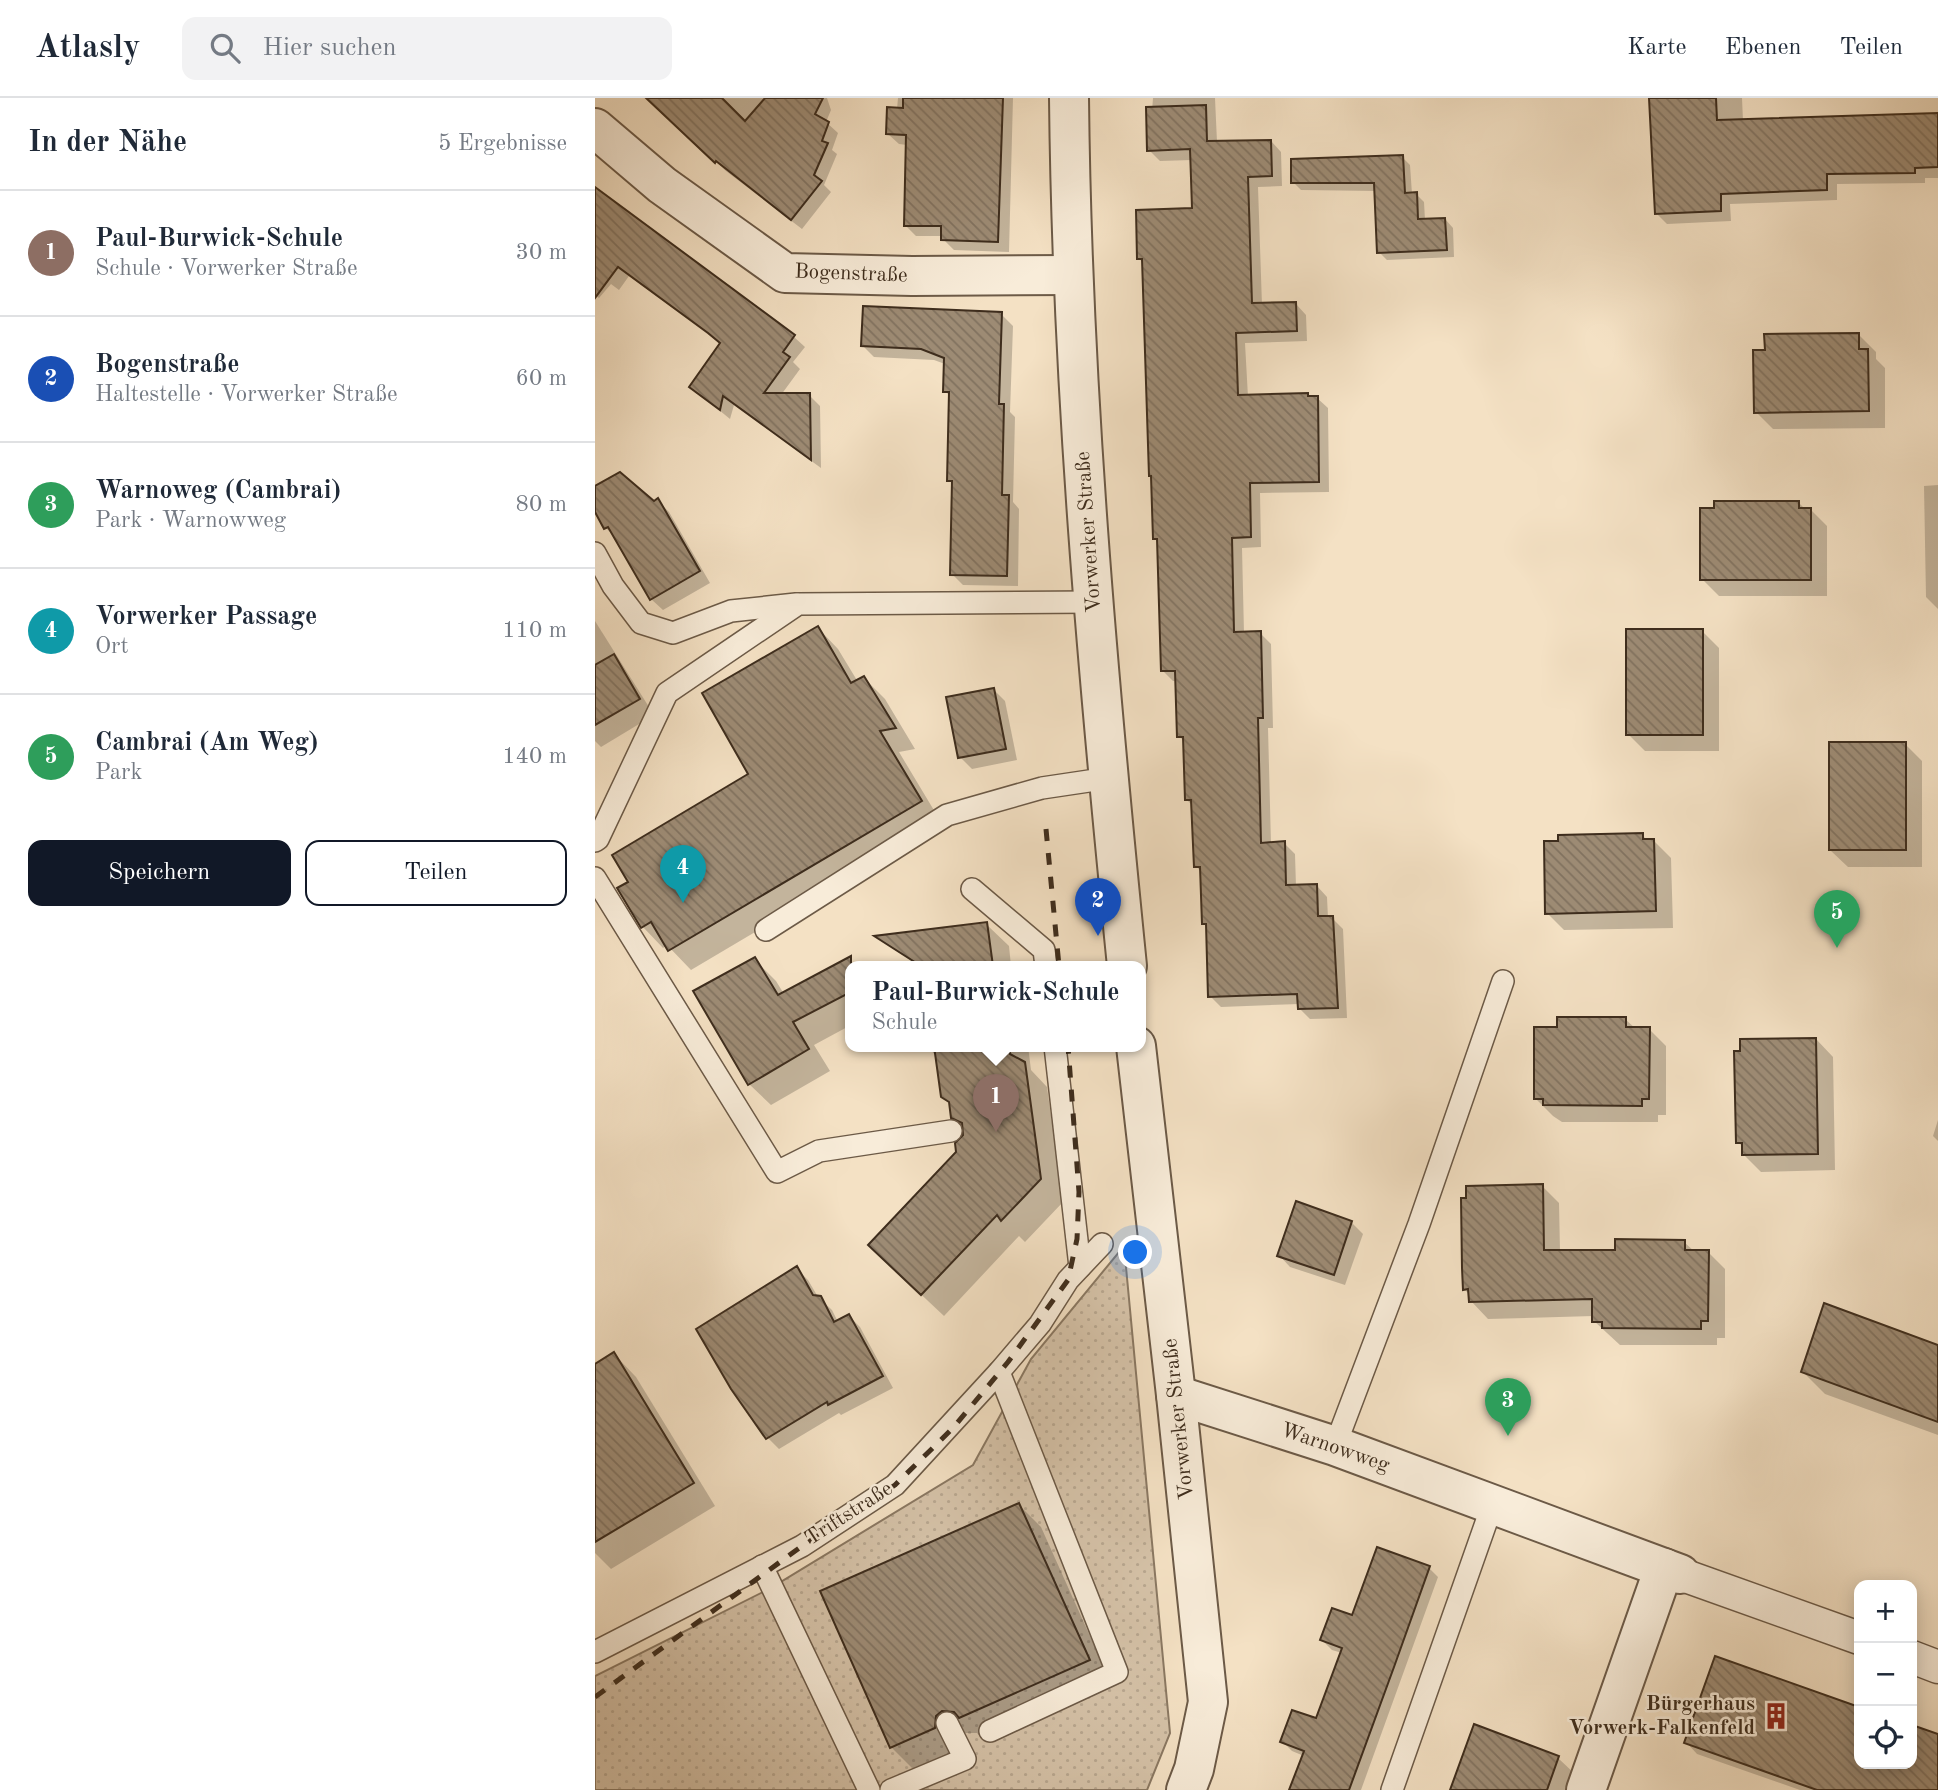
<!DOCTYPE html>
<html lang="de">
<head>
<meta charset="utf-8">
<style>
	:root { --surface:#fff; --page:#f2f2f3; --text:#1f2937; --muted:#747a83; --line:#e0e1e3; --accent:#111827 }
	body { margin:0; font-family:"Old Standard TT",serif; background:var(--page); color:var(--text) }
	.controls { position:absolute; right:21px; bottom:21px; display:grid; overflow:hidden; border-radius:14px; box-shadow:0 4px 18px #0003 }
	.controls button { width:63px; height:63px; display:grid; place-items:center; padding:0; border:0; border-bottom:2px solid var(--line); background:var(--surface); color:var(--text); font:35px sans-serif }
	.you { position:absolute; left:541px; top:1155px; width:24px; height:24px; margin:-18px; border:5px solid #fff; border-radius:50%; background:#1a73e8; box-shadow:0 0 0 10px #1a73e833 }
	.badge { display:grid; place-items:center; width:46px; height:46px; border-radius:50%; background:var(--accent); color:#fff; font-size:23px; font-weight:700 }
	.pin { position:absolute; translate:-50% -58px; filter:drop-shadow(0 2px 4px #0008) }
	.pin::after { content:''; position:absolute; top:37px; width:24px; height:21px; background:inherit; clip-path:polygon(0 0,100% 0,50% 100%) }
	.popup { position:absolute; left:250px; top:863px; width:301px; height:91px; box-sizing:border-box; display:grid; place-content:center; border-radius:14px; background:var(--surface); filter:drop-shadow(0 2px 5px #0005); font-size:23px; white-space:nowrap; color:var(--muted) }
	.popup b { font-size:26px; color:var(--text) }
	.popup::after { content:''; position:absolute; left:50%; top:100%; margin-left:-14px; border:14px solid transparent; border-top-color:var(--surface) }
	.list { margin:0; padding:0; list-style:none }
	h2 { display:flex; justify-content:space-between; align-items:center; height:91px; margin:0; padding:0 28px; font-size:30px }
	h2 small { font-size:23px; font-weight:400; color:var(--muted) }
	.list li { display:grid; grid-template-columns:46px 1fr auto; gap:21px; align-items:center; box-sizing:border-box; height:126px; padding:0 28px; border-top:2px solid var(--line) }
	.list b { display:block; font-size:26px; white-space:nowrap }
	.list p { margin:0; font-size:23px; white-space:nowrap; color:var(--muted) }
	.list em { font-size:23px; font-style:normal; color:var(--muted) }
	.actions { display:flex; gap:14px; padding:21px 28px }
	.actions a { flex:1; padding:16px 0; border:2px solid var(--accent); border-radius:14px; text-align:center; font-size:24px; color:var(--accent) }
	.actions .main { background:var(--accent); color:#fff }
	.icon { flex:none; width:38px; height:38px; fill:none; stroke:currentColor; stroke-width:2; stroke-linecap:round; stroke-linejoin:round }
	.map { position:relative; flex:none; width:1343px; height:1692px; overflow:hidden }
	header { display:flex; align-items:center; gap:42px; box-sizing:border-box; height:98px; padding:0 35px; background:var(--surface); border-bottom:2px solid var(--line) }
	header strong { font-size:33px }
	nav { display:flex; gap:38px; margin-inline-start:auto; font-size:24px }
	.search { width:490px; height:63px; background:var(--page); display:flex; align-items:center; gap:18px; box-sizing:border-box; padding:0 24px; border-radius:14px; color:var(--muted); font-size:26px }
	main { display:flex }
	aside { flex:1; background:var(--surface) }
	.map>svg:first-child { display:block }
</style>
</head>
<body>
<header>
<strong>Atlasly</strong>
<div class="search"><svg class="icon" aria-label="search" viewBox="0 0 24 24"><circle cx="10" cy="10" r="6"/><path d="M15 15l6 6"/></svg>Hier suchen</div>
<nav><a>Karte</a><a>Ebenen</a><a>Teilen</a></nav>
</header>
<main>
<aside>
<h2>In der Nähe<small>5 Ergebnisse</small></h2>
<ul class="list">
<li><span class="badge" style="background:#8d6e63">1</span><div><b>Paul-Burwick-Schule</b><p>Schule · Vorwerker Straße</p></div><em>30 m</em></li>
<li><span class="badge" style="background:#1a4fb4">2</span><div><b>Bogenstraße</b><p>Haltestelle · Vorwerker Straße</p></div><em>60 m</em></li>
<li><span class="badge" style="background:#2e9e5b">3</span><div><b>Warnoweg (Cambrai)</b><p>Park · Warnowweg</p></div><em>80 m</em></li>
<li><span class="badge" style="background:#0f9aa8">4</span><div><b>Vorwerker Passage</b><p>Ort</p></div><em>110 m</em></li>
<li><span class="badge" style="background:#2e9e5b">5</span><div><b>Cambrai (Am Weg)</b><p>Park</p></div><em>140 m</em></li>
</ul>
<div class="actions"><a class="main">Speichern</a><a>Teilen</a></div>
</aside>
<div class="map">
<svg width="1343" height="1692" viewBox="0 0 1343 1692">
	<defs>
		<pattern id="park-dots" width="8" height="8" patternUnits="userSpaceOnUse" patternTransform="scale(1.75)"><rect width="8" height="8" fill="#d5c2a8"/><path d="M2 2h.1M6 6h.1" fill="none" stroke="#b8a790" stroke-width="1.8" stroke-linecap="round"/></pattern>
		<pattern id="building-back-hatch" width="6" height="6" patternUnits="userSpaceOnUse" patternTransform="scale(1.75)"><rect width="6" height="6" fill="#9d8b74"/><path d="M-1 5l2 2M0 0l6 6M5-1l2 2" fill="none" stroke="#81725f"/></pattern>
	</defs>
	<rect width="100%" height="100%" fill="#f4e1c4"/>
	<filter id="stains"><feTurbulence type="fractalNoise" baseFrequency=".00286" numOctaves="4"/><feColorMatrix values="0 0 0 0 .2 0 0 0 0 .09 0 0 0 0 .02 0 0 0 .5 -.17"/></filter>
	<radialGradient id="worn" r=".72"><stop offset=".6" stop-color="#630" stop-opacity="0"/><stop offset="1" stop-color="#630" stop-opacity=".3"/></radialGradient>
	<polygon fill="url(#park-dots)" stroke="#8a7862" stroke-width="2" points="529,1148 575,1635 552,1692 0,1692 0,1578 174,1491 378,1367 436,1261"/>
	<g fill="#0003">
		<polygon points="53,0 232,0 236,12 231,24 243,35 237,52 242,56 229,87 236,94 207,131 131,73"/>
		<polygon points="303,0 418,0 414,154 359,152 348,141 348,138 321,138 310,127 312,47 304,46 293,36 302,11"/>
		<polygon points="558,0 620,0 622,44 676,43 686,54 687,88 663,89 667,207 701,206 711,217 712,243 650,245 653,299 712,297 715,300 722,300 733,310 734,394 665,395 666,449 647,450 649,535 665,535 676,546 678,630 673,630 676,746 689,745 700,756 701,789 722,788 732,799 733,820 737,820 748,831 752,920 715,921 705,911 704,906 626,909 615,898 613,830 608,825 606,774 601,768 598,708 592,702 590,644 584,638 582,583 578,583 567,572 564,444 560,441 558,380 555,377 549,165 544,161 599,112 597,62 565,63 554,52"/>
		<polygon points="1068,0 1147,0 1148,23 1343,16 1343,80 1330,80 1330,85 1242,86 1242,102 1135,106 1136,123 1072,126 1061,115"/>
		<polygon points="807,59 815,67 817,96 821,96 829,104 830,122 850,121 858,130 859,159 792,162 784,154 781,93 706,92 698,84"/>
		<polygon points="0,91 199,239 210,249 198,264 205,271 186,297 214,297 225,308 226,370 139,307 135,321 96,289 126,246 34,178 24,192 16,186 4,200 0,197"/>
		<polygon points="406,216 418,228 415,314 420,319 418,404 424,411 423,488 368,487 357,476 359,387 354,382 356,299 350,293 350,266 339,262 279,259 268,248"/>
		<polygon points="1264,237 1281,254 1281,261 1290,270 1290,330 1178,331 1161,314"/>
		<polygon points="1343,387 1343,511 1331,499 1329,388"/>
		<polygon points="0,390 58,406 63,403 74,414 115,485 68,512 56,501 22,441 11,430 0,410"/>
		<polygon points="1204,405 1210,411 1215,411 1232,428 1232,498 1124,498 1107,481"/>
		<polygon points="0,523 59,617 6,649 0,643"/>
		<polygon points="223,530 243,551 263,584 269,580 290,601 320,651 304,654 346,724 96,872 72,847 68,850 48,829 35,784 156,677"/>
		<polygon points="1107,533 1124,550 1124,653 1050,653 1033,636"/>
		<polygon points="399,592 410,603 422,662 377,671 365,659"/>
		<polygon points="1310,646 1327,663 1327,769 1253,769 1235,752"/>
		<polygon points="1047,737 1053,743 1059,743 1076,760 1078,830 969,832 952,815"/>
		<polygon points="391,826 414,848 416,868 319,868 315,835"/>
		<polygon points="159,861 181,883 189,896 256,872 256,927 219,947 235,973 176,1007 154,986"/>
		<polygon points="1030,921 1041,931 1054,931 1071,948 1071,1017 1063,1017 1063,1024 967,1024 958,1018 941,1001 963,931"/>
		<polygon points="1221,941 1238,959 1240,1072 1166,1074 1149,1057 1149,1050 1143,1044"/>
		<polygon points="332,948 433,948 436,972 452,989 468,1104 430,1144 424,1138 349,1218 298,1170 363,1054 371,1032 358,1019 356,1007 347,998 342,959"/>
		<polygon points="1343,1022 1343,1043 1338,1038"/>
		<polygon points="947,1088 964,1105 965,1153 1022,1153 1089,1144 1100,1154 1113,1154 1130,1171 1130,1240 1122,1240 1122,1247 1025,1247 999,1223 999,1218 893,1221 876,1203 875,1197 869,1191"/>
		<polygon points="756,1124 768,1136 750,1187 695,1169 684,1157"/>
		<polygon points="202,1171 213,1182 223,1199 237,1212 243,1224 254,1218 265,1229 298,1290 246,1317 244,1315 184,1351 173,1340 138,1290"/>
		<polygon points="1343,1249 1343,1337 1230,1296 1208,1274"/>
		<polygon points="19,1256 41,1279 120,1408 16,1471 0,1455 0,1268"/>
		<polygon points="424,1407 446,1429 516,1585 388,1641 382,1635 370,1635 363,1641 362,1653 319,1672 296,1649"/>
		<polygon points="834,1470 843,1479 766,1692 696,1692 709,1658 697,1653 687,1643 722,1622 747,1555 737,1552 727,1542"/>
		<polygon points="1121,1560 1264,1611 1264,1666 1317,1666 1317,1629 1343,1638 1343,1692 1205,1692 1102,1656 1091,1644"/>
		<polygon points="880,1628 963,1660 981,1677 975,1692 857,1692"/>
	</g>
	<g fill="url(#building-back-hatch)" stroke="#3e2d1d" stroke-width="2">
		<polygon points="51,0 127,0 150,23 170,0 228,0 220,16 234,24 227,43 233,45 219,77 227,83 196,122 121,63 120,65"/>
		<polygon points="308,0 408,0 403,144 346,142 346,128 309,128 311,37 291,36 292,9 308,10"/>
		<polygon points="1054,0 1121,0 1122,22 1343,15 1343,69 1320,70 1320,75 1232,76 1232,92 1126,96 1126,113 1060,116"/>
		<polygon points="611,7 612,43 676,42 677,78 653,79 657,205 701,204 702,233 641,235 643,297 713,295 713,298 723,298 724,384 655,385 656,439 637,440 639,534 666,533 668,620 663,620 666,745 690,743 691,787 722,786 723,818 738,818 743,910 703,911 702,896 613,899 611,826 607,826 605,769 599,769 596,702 590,702 588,639 582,639 580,573 566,573 562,441 558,441 556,378 554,378 547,161 542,161 541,112 597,110 595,51 552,53 551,9"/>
		<polygon points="808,57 810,95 822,94 823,121 850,120 852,152 782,155 779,85 696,85 696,61"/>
		<polygon points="0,89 200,237 188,254 195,259 169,295 215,295 216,362 128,298 125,312 94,289 125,245 113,235 23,169 0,200"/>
		<polygon points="268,208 407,214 404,306 409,306 407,397 414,397 412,478 355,477 357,383 352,383 354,294 348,294 349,260 326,251 266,248"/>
		<polygon points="1264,235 1264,251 1273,251 1274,313 1159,315 1158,252 1170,252 1169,236"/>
		<polygon points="25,374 59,403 63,400 105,473 55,502 13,429 9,431 0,414 0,388"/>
		<polygon points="1119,403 1204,403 1204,410 1216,410 1216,482 1105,482 1105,410 1119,410"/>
		<polygon points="223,528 256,585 269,578 301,630 285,633 327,703 73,853 56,824 46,830 22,790 33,784 17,757 153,676 107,595"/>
		<rect x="1031" y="531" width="77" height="106"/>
		<polygon points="19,556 45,601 0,627 0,567"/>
		<polygon points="399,590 411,651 363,660 351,599"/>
		<rect x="1234" y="644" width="77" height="108"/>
		<polygon points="1048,735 1048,741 1059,741 1061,813 950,816 949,743 963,743 963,737"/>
		<polygon points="392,824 398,868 326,868 279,838"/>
		<polygon points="256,858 256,894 198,924 214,951 153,987 98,893 160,859 183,897"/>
		<polygon points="962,919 1031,919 1031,929 1055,929 1054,1001 1047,1001 1047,1008 948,1007 948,1001 939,1001 939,929 962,929"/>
		<polygon points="1221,940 1223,1056 1147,1057 1147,1045 1141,1045 1139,953 1145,953 1145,941"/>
		<polygon points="339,948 414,948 415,956 430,964 446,1081 406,1123 402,1117 326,1197 273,1147 361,1054 360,1045 368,1037 367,1025 356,1020 354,1004 346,999"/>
		<polygon points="948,1086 949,1152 1020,1152 1020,1141 1090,1142 1090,1152 1114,1152 1113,1223 1106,1223 1106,1231 1007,1230 1007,1224 997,1224 997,1201 874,1204 873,1191 868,1192 867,1170 866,1100 871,1100 871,1088"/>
		<polygon points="701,1103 757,1123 739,1177 682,1158"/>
		<polygon points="202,1168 218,1197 226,1198 239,1224 254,1216 288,1278 233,1307 232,1304 171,1341 136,1291 101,1231"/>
		<polygon points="1229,1205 1343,1247 1343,1324 1206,1274"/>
		<polygon points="19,1254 99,1385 0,1444 0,1266"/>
		<polygon points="424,1405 495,1562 364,1620 359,1614 347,1613 341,1618 340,1630 295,1650 225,1493"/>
		<polygon points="782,1449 835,1468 799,1569 754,1692 694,1692 709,1653 685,1644 697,1612 721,1620 747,1550 725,1542 737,1510 757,1517"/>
		<polygon points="1120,1558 1264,1609 1264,1666 1317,1666 1317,1627 1343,1636 1343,1692 1222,1692 1089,1645"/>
		<polygon points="879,1626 964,1658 952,1692 855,1692"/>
	</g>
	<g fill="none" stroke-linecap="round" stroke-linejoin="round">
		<defs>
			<g id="service">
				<polyline points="0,455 18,488 46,525 78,535 136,513 201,506"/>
				<polyline points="0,743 3,741 72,595 203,506 500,504"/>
				<polyline points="0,780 182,1074 224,1053 356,1033"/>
				<polyline points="377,791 449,852 451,868"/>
				<polyline points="171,832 352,717 447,690 514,680"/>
				<polyline points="460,948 485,1169"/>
				<polyline points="740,1348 824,1126 908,883"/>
				<polyline points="167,1468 274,1692"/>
				<polyline points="0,1554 207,1448 300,1387 404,1274 445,1226 473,1182 507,1146"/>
				<polyline points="395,1633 522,1574 404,1274"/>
				<polyline points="296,1692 370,1661 352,1625"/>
				<polyline points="797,1692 898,1405"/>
			</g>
			<g id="pedestrian">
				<polyline points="1085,1476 1264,1540"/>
				<polyline points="1317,1559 1343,1569"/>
			</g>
			<g id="minor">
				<polyline points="0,30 67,87 190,175 317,178 478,177"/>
				<polyline points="581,1297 740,1348 1085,1476"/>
				<polyline points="991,1692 1069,1470"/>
			</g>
			<g id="tertiary">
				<path d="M474 0C477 290 503 580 532 868"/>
				<polyline points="541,948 581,1297 613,1604 599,1671 591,1692"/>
			</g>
		</defs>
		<use href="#service" stroke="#6c5a47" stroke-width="24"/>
		<use href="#pedestrian" stroke="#6c5a47" stroke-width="35"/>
		<use href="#minor" stroke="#6c5a47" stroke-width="42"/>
		<use href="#tertiary" stroke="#6c5a47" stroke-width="42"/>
		<use href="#service" stroke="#f8ecd9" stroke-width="21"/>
		<use href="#pedestrian" stroke="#f8ecd9" stroke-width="32"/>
		<use href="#minor" stroke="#f8ecd9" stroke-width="38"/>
		<use href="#tertiary" stroke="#f8ecd9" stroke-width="38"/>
		<g stroke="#3e2d1d" stroke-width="5" stroke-dasharray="12 12" stroke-linecap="butt">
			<polyline points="451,731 464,868"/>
			<polyline points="0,1599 207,1448 300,1387 358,1330 413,1264 473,1182 482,1141 484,1094 473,948"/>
		</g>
	</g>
	<defs>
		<symbol id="building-bare" viewBox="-9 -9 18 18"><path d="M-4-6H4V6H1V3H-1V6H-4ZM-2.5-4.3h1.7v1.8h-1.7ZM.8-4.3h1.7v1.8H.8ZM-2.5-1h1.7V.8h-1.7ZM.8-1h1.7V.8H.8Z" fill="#8f2418" stroke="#f8ecd9" stroke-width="2.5" paint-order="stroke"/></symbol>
	</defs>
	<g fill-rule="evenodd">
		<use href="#building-bare" x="1162" y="1599" width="38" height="38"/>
	</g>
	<g text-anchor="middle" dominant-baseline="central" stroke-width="5" stroke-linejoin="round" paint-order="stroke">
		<g font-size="21" fill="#3e2d1d" stroke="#f8ecd9">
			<text transform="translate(256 176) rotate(2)">Bogenstraße</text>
			<text transform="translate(494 434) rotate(-94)">Vorwerker Straße</text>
			<text transform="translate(584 1321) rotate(-96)">Vorwerker Straße</text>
			<text transform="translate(740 1350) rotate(19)">Warnowweg</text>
			<text transform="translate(254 1416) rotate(-33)">Triftstraße</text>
		</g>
		<g font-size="21" font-weight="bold" fill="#3e2d1d" stroke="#f8ecd9" text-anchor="end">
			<text x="1160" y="1606">Bürgerhaus<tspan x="1160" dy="24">Vorwerk-Falkenfeld</tspan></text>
		</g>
	</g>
	<rect width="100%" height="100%" filter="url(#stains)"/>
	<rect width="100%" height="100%" fill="url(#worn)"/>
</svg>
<div class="controls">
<button>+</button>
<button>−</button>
<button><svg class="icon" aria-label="locate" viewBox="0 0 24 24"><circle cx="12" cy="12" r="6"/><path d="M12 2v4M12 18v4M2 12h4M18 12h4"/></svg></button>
</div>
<div class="you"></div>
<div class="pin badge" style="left:401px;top:1034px;background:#8d6e63">1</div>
<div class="popup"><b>Paul-Burwick-Schule</b>Schule</div>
<div class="pin badge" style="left:503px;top:838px;background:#1a4fb4">2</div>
<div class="pin badge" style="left:913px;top:1338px;background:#2e9e5b">3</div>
<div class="pin badge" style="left:88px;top:805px;background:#0f9aa8">4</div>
<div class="pin badge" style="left:1242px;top:850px;background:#2e9e5b">5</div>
</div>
</main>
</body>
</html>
